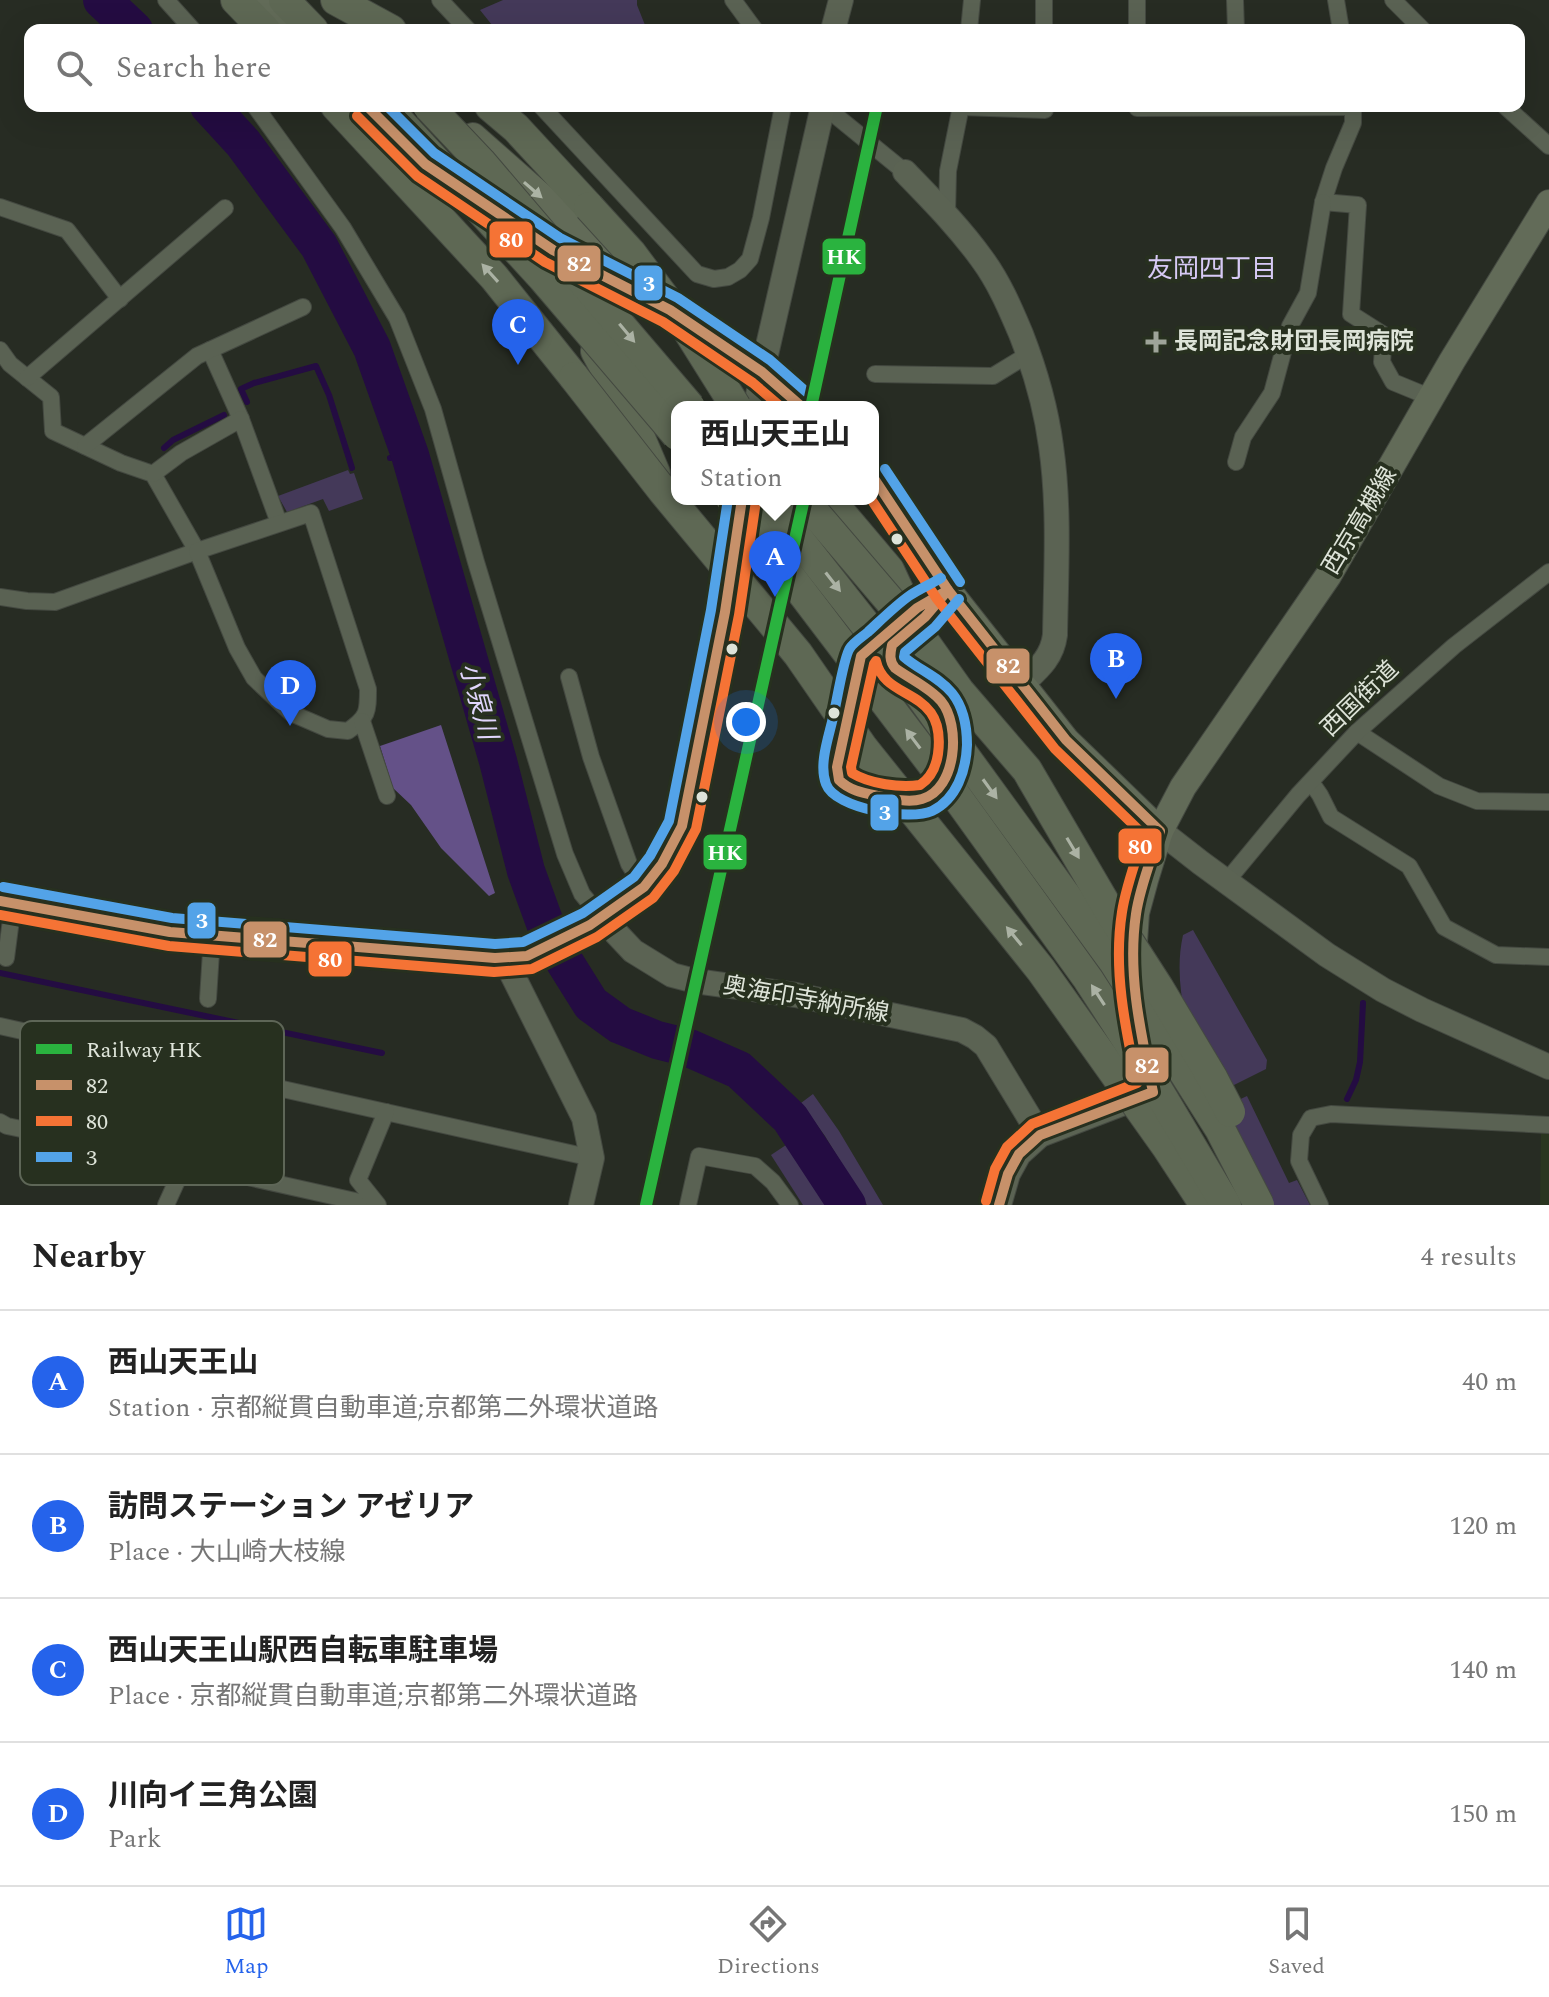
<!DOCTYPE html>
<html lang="en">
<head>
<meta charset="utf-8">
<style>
	:root { --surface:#fff; --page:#f2f2f2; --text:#222; --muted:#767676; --line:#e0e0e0; --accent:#2563eb }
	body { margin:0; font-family:Spectral,"Noto Sans JP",serif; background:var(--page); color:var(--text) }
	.you { position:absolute; left:746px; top:722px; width:28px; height:28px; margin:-20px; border:6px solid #fff; border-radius:50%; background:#1a73e8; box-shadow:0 0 0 12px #1a73e833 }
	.badge { display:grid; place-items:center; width:52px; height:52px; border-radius:50%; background:var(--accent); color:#fff; font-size:26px; font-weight:700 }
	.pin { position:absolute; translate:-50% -66px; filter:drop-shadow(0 2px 4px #0008) }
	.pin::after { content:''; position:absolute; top:42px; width:28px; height:24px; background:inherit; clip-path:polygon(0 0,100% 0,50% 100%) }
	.popup { position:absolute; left:671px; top:401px; width:208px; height:104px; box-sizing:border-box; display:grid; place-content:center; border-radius:16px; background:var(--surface); filter:drop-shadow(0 2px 6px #0005); font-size:26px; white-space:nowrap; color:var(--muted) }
	.popup b { font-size:30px; color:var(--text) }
	.popup::after { content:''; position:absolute; left:50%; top:100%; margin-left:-16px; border:16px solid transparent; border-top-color:var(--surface) }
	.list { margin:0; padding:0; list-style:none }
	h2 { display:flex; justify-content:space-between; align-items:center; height:104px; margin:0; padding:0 32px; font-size:34px }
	h2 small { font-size:26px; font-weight:400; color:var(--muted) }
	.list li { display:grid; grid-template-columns:52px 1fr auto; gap:24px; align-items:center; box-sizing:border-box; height:144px; padding:0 32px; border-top:2px solid var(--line) }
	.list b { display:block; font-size:30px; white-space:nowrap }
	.list p { margin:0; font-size:26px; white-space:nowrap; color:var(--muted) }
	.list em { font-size:26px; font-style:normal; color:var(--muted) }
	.icon { flex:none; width:44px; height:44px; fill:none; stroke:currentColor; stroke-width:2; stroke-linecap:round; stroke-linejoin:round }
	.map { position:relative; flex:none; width:1549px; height:1205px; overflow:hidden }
	.search { position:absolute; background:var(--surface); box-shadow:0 8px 32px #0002; left:24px; right:24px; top:24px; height:88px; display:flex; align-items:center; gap:20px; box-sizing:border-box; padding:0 28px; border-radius:16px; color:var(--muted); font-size:30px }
	.sheet { height:680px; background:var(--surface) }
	nav { display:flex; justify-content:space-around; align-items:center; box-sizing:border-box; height:112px; border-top:2px solid var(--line); background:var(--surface); font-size:22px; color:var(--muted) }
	nav a { display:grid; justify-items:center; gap:4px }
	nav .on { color:var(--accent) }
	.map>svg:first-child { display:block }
</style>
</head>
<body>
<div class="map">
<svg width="1549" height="1205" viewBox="0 0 1549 1205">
	<rect width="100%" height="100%" fill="#272c23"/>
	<polygon fill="#2a3620" points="1549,1132 1549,1205 1540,1205 1541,1133"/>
	<g fill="#443959">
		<polygon points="503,0 637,0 637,5 647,30 496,30 480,10"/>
		<polygon points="348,470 350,474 354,473 363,499 329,511 323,499 287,512 278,496"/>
		<path d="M1193 930 1267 1060 1266 1069 1208 1098C1193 1045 1171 989 1183 935Z"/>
		<polygon points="813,1094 839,1131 883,1205 867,1205 825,1136 801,1103"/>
		<polygon points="1247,1096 1289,1183 1297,1180 1310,1205 1245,1205 1202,1117"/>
		<polygon points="792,1141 803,1148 840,1205 803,1205 771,1155"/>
	</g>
	<polygon fill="#645188" points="441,725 495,893 489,896 441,848 411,805 393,788 380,746"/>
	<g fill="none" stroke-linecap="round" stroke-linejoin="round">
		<g stroke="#240c42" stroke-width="6">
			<polyline points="247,402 241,389 254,383 316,366 329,395 352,468"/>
			<polyline points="164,448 173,440 224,415"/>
			<polyline points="390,458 410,455"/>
			<polyline points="0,973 382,1053"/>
			<polyline points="1347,1099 1356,1080 1360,1062 1363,1003"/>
		</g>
		<g stroke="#240c42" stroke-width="38">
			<polyline points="102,0 134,30"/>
			<polyline points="209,106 243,143 319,246 372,348 410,455 498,761 526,871 546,926 561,956 591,1004 620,1025 657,1040 689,1048 739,1070 790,1118 847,1205"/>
		</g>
		<defs>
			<g id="street">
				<polyline points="166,0 193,30"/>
				<polyline points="440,0 468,30"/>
				<polyline points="733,0 755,30"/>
				<polyline points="1044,0 1044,30"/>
				<polyline points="1137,0 1137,30"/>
				<polyline points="1235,0 1236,30"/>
				<polyline points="1336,0 1341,30"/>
				<polyline points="1393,0 1423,30"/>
				<polyline points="969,30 972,0"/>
				<polyline points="255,106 343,228 397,318 433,409 476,562 565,854 582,894 601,917"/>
				<polyline points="541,106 697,274 714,279 728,277 740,270 750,259 761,218 783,106"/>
				<polyline points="824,106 905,172"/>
				<polyline points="1137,106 1137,108 1353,107"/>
				<polyline points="1353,106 1353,123 1334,168 1323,202 1358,205 1351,314 1384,335 1382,362 1393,382 1432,398"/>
				<polyline points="1505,106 1549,146"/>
				<polyline points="961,107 1045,110 1045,106"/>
				<polyline points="0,207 67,230 120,299"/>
				<polyline points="947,215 948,171 961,106"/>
				<polyline points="0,350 10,364 51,397 53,431 121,463 153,474 197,551 55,602 27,601 0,597"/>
				<polyline points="210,350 241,419"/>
				<polyline points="875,374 993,376 1029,354"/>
				<polyline points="27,378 225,208"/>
				<polyline points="85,446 197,356 303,307"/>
				<polyline points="1236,462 1243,437 1272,393 1290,326 1308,293 1323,202"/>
				<polyline points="153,474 181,453 241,419 279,523"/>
				<path d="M311 513 368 689C368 712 368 717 348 731L328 729 291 713 254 678 237 648 197 551Z"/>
				<polyline points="569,677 591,757 629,864 644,887"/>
				<polyline points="362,721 387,796"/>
				<polyline points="1357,732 1439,786 1477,801 1549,802"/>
				<polyline points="1311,782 1320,795 1331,817 1409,866 1444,927 1496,955 1549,957"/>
				<polyline points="1226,882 1298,795 1357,732 1454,646 1549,572"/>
				<polyline points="6,958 13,904"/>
				<polyline points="208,999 212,936"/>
				<polyline points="0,1026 592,1158"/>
				<polyline points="0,1122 7,1126 185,1163 373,1205"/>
				<polyline points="154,1156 193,1069"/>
				<polyline points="166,1205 185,1163"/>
				<polyline points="378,1205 358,1180 386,1112"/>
				<polyline points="688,1205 699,1156 755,1166 773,1182 790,1205"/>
				<polyline points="1320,1205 1299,1161 1301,1135 1311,1118 1331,1114 1549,1125"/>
			</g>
			<g id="secondary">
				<polyline points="833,30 841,0"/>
				<path d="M905 172C932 200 959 227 982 259 999 282 1010 308 1021 334 1035 370 1046 408 1051 446 1060 508 1056 573 1055 635 1052 658 1038 669 1022 684"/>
				<polyline points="756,407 762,372 823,106"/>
				<polyline points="1160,831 1201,863 1327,955 1383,990 1422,1010 1549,1067"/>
				<polyline points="0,901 170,932 495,958 527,956 590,925 644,887 662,864 682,826 725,612 742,501"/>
				<polyline points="601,917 633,951 672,975 695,981 796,995 962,1030 975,1037 986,1046 1040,1135"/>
				<polyline points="504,958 584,1118 592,1158 581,1205"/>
				<polyline points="999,1205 1008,1174 1019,1154 1040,1135 1147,1094"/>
			</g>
			<g id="primary">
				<polyline points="257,0 288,30"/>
				<polyline points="473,136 651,293"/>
				<polyline points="563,255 635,292"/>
				<polyline points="680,317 762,372 802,407"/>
				<polyline points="873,477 948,590 1066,740 1160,831"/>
				<polyline points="1133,957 1136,913 1145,880 1160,831 1183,787 1328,576 1452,361 1549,203"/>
			</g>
			<g id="highway">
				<polyline points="236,0 265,30"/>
				<polyline points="284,0 313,30"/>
				<polyline points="336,0 391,30"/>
				<polyline points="336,106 494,277 574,377"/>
				<polyline points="490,106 516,128 589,207"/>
				<polyline points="596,351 628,410 655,473"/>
				<polyline points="829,499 889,570 913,622"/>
			</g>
		</defs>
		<use href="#street" stroke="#444941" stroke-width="18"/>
		<use href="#secondary" stroke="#444941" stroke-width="26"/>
		<use href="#primary" stroke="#444941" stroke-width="28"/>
		<use href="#highway" stroke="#444941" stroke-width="32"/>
		<use href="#street" stroke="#5a6253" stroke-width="16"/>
		<use href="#secondary" stroke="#5b6353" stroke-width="24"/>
		<use href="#primary" stroke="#626b58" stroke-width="26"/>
		<use href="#highway" stroke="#5e6854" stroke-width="30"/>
		<defs>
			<g id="highway-bridge">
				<polyline points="385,106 543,278 677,435"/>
				<polyline points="428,106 481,162 690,407"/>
				<polyline points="589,207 631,253 684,324 736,407"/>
				<polyline points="574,377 663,491 798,654 863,748 1041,970 1167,1147 1205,1205"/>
				<polyline points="731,499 949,786 1088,979 1137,1055 1226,1205"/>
				<polyline points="767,499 912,684 1114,962 1220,1129 1259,1205"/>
				<polyline points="803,499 920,636 959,691 1027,770 1113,917 1158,987 1213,1079 1230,1112"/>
			</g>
		</defs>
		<use href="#highway-bridge" stroke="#444941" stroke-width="32" stroke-linecap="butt"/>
		<use href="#highway-bridge" stroke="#5e6854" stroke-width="30"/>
		<defs>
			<g id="bus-1">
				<polyline points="367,106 425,164 553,250 670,310 762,372 802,407"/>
				<path d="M873 477 948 590 1066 740 1160 831C1152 858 1140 886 1136 914 1127 974 1141 1034 1153 1092L1040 1135 1019 1154 1008 1174 999 1205"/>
				<path d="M948 590 925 617 892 645C890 654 889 661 895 668 910 679 929 687 941 701 961 725 957 789 922 799 909 803 892 799 879 796 864 793 850 791 839 780L837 767 861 656 917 608Z"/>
				<polyline points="0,901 170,932 495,958 527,956 590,925 644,887 662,864 682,826 725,612 742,499"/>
			</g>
			<g id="bus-2">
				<polyline points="357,116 417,176 545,262 663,322 753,383 781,407"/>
				<path d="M871 499 937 599 1055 749 1144 835C1136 860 1126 886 1122 912 1113 969 1125 1027 1137 1083L1032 1124 1007 1147 995 1169 986 1201"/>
				<path d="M876 661C885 703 947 686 938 754 936 767 931 778 920 785 900 788 870 784 852 773L851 767 874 664Z"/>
				<polyline points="0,915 169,946 494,972 532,969 597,937 653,898 674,871 696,829 739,615 756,501"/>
			</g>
			<g id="bus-3">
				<polyline points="387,106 434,153 560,238 678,298 770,360 811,396"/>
				<polyline points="885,469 960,582"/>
				<path d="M941 578C931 584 919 589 909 596 895 606 881 620 868 632 862 637 854 642 850 648 844 656 837 700 834 713 830 734 818 763 826 784 835 809 910 821 932 811 957 799 966 770 967 745 967 726 964 708 952 693 939 677 919 670 904 657L905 652 935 627 959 599"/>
				<polyline points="3,887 172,918 495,944 523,942 583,913 634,877 650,856 669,821 711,610 728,499"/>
			</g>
		</defs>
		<use href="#bus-1" stroke="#27301f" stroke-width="16"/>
		<use href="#bus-2" stroke="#27301f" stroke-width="16"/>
		<use href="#bus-3" stroke="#27301f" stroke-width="16"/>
		<use href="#bus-1" stroke="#c7916a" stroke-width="10"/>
		<use href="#bus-2" stroke="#f57335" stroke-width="10"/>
		<use href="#bus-3" stroke="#53a3e8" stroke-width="10"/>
		<defs>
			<g id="rail-1">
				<polyline points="811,407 877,106"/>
				<polyline points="646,1205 804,499"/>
			</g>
		</defs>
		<use href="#rail-1" stroke="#27301f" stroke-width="18"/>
		<use href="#rail-1" stroke="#2ab33f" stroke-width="12"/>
	</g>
	<defs><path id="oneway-solid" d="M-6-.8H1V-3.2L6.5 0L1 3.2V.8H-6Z" transform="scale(2)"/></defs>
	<use fill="#acb4a5" href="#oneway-solid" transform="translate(533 190) rotate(41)"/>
	<g fill="#abb2a4">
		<use href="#oneway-solid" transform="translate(490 273) rotate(-132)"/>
		<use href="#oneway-solid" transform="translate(627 333) rotate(50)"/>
		<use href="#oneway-solid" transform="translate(833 582) rotate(52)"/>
		<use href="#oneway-solid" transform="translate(913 739) rotate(-127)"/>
		<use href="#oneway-solid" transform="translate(990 789) rotate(54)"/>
		<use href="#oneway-solid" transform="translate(1073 848) rotate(59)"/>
		<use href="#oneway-solid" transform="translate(1014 936) rotate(-129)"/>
		<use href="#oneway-solid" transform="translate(1098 995) rotate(-123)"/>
	</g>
	<path fill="#9ea499" stroke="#27301f" stroke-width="3" d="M1152 330h8v8h8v8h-8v8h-8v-8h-8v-8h8z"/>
	<g fill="#dee4d9" stroke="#27301f" stroke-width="3">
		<circle cx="897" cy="539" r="7"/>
		<circle cx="732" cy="649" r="7"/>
		<circle cx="834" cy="713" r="7"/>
		<circle cx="702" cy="797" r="7"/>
	</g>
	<g text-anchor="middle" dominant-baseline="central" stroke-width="8" stroke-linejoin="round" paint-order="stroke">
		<g font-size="24" font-weight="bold" fill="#dee4d9" stroke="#27301f" text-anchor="start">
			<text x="1174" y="342">長岡記念財団長岡病院</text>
		</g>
		<g font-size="24" fill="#dee4d9" stroke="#27301f">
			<text transform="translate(1360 521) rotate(-59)">西京高槻線</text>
			<text transform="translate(1360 699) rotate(-44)">西国街道</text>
			<text transform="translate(806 1000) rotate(10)">奥海印寺納所線</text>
		</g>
		<g font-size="26" fill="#d7caf5" stroke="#27301f">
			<text x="1212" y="269">友岡四丁目</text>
		</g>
		<g font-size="26" font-style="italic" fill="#e1d6fd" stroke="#27301f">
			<text transform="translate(478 701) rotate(75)">小泉川</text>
		</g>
	</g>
	<rect x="20" y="1021" width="264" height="164" rx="12" fill="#27301f" stroke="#5e6657" stroke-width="2"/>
	<rect x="36" y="1044" width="36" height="10" fill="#2ab33f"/>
	<rect x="36" y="1080" width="36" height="10" fill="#c7916a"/>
	<rect x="36" y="1116" width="36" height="10" fill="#f57335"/>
	<rect x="36" y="1152" width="36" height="10" fill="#53a3e8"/>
	<g font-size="22" fill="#dee4d9">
		<text x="86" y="1057">Railway HK</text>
		<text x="86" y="1093">82</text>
		<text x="86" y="1129">80</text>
		<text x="86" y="1165">3</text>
	</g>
	<g stroke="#27301f" stroke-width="3">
		<rect x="488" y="220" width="46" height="39" rx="8" fill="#f57335"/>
		<rect x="821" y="237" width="46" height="39" rx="8" fill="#2ab33f"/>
		<rect x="556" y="244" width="46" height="39" rx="8" fill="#c7916a"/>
		<rect x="633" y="264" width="31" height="38" rx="8" fill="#53a3e8"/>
		<rect x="985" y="647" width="46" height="38" rx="8" fill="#c7916a"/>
		<rect x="869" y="793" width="31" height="39" rx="8" fill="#53a3e8"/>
		<rect x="1117" y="827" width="46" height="38" rx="8" fill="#f57335"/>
		<rect x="702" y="833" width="46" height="38" rx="8" fill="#2ab33f"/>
		<rect x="186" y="901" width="31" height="39" rx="8" fill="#53a3e8"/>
		<rect x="242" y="920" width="46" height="39" rx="8" fill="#c7916a"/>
		<rect x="307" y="940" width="46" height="38" rx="8" fill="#f57335"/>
		<rect x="1124" y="1046" width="46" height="38" rx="8" fill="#c7916a"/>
	</g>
	<g font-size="22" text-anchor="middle" font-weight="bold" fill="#fff">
		<text x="511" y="247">80</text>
		<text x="844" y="264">HK</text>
		<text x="579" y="271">82</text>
		<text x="649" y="291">3</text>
		<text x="1008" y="673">82</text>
		<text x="885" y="820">3</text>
		<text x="1140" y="854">80</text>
		<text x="725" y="860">HK</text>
		<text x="202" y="928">3</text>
		<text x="265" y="947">82</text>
		<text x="330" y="967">80</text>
		<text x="1147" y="1073">82</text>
	</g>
</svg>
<div class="you"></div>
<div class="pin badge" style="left:775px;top:597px">A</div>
<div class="popup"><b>西山天王山</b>Station</div>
<div class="pin badge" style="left:1116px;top:699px">B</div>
<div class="pin badge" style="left:518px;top:365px">C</div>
<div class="pin badge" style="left:290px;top:726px">D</div>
<div class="search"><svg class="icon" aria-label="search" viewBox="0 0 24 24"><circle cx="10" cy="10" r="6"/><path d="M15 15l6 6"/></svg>Search here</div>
</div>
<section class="sheet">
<h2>Nearby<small>4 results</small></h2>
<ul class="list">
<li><span class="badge">A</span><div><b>西山天王山</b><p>Station · 京都縦貫自動車道;京都第二外環状道路</p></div><em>40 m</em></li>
<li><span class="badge">B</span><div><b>訪問ステーション アゼリア</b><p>Place · 大山崎大枝線</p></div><em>120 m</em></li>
<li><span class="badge">C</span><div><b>西山天王山駅西自転車駐車場</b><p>Place · 京都縦貫自動車道;京都第二外環状道路</p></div><em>140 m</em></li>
<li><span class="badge">D</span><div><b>川向イ三角公園</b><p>Park</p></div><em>150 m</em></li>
</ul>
</section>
<nav>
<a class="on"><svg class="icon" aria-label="map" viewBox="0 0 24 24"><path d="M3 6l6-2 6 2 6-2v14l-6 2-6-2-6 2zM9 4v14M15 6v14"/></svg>Map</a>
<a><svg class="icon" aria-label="directions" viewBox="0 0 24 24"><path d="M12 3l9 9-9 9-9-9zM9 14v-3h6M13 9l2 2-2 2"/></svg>Directions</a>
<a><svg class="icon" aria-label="saved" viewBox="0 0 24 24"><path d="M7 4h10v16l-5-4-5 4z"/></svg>Saved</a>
</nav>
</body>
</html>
